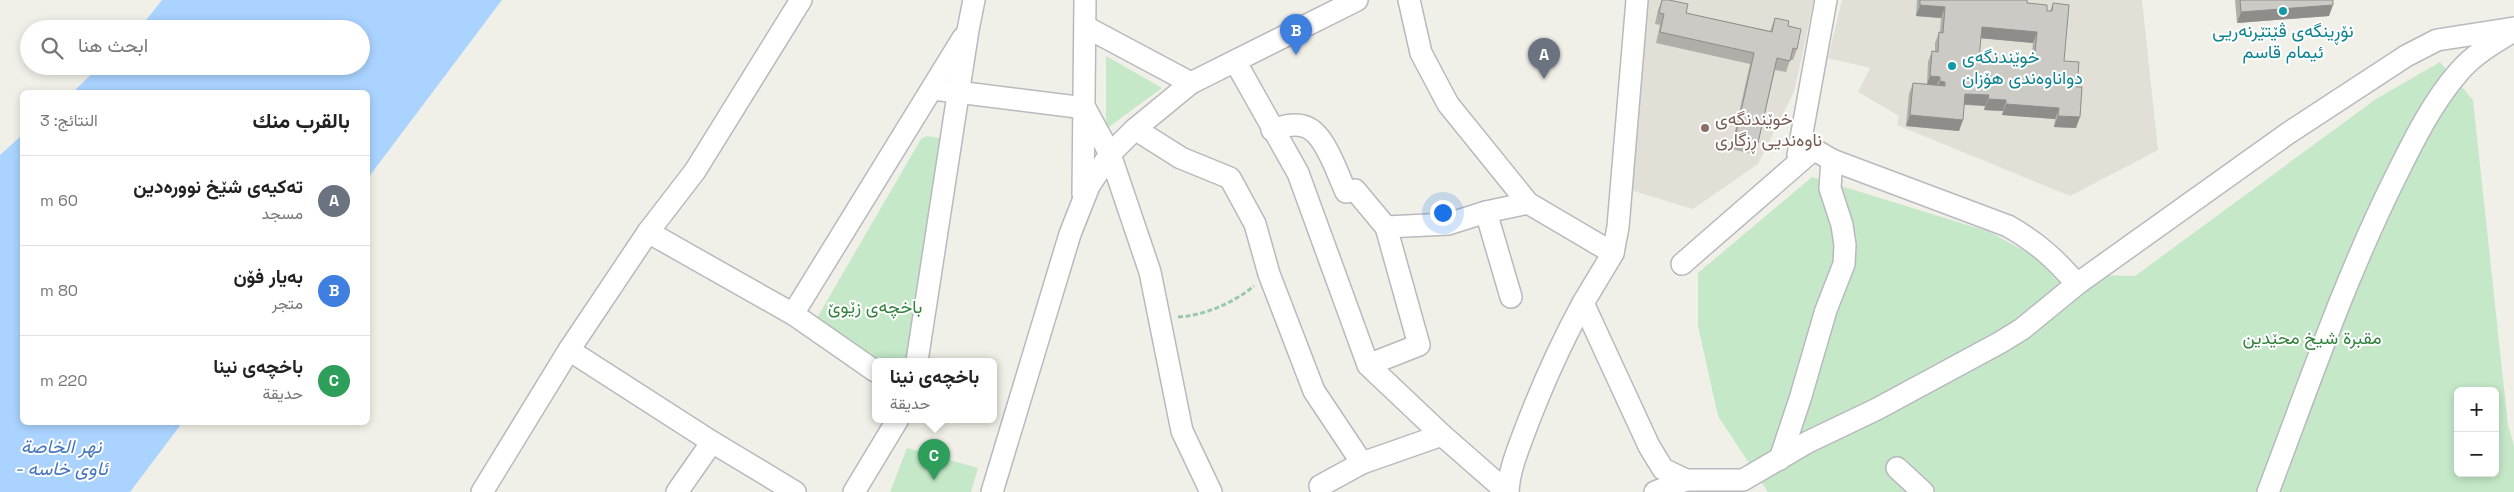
<!DOCTYPE html>
<html lang="ar">
<head>
<meta charset="utf-8">
<style>
	:root { --surface:#fff; --page:#f2f2f2; --text:#222; --muted:#767676; --line:#e0e0e0; --accent:#d93025 }
	body { margin:0; font-family:"Space Grotesk",Vazirmatn,sans-serif; background:var(--page); color:var(--text); direction:rtl }
	.controls { position:absolute; right:15px; bottom:15px; display:grid; overflow:hidden; border-radius:8px; box-shadow:0 2px 8px #0003 }
	.controls button { width:45px; height:45px; display:grid; place-items:center; padding:0; border:0; border-bottom:1px solid var(--line); background:var(--surface); color:var(--text); font:25px sans-serif }
	.you { position:absolute; left:1442px; top:212px; width:18px; height:18px; margin:-12px; border:4px solid #fff; border-radius:50%; background:#1a73e8; box-shadow:0 0 0 8px #1a73e833 }
	.badge { display:grid; place-items:center; width:32px; height:32px; border-radius:50%; background:var(--accent); color:#fff; font-size:16px; font-weight:700 }
	.pin { position:absolute; translate:-50% -41px; filter:drop-shadow(0 1px 2px #0008) }
	.pin::after { content:''; position:absolute; top:26px; width:18px; height:15px; background:inherit; clip-path:polygon(0 0,100% 0,50% 100%) }
	.popup { position:absolute; left:872px; top:358px; width:125px; height:65px; box-sizing:border-box; display:grid; place-content:center; border-radius:8px; background:var(--surface); filter:drop-shadow(0 1px 4px #0005); font-size:16px; white-space:nowrap; color:var(--muted) }
	.popup b { font-size:19px; color:var(--text) }
	.popup::after { content:''; position:absolute; left:50%; top:100%; margin-left:-10px; border:10px solid transparent; border-top-color:var(--surface) }
	.list { margin:0; padding:0; list-style:none }
	h2 { display:flex; justify-content:space-between; align-items:center; height:65px; margin:0; padding:0 20px; font-size:21px }
	h2 small { font-size:16px; font-weight:400; color:var(--muted) }
	.list li { display:grid; grid-template-columns:32px 1fr auto; gap:15px; align-items:center; box-sizing:border-box; height:90px; padding:0 20px; border-top:1px solid var(--line) }
	.list b { display:block; font-size:19px; white-space:nowrap }
	.list p { margin:0; font-size:16px; white-space:nowrap; color:var(--muted) }
	.list em { font-size:16px; font-style:normal; color:var(--muted) }
	.icon { flex:none; width:28px; height:28px; fill:none; stroke:currentColor; stroke-width:2; stroke-linecap:round; stroke-linejoin:round }
	.map { position:relative; flex:none; width:2514px; height:492px; overflow:hidden; direction:ltr }
	.search { position:absolute; background:var(--surface); box-shadow:0 2px 8px #0003; left:20px; top:20px; width:350px; height:55px; display:flex; align-items:center; gap:12px; box-sizing:border-box; padding:0 18px; border-radius:28px; color:var(--muted); font-size:19px }
	.panel { position:absolute; background:var(--surface); box-shadow:0 2px 8px #0003; left:20px; top:90px; width:350px; height:335px; border-radius:8px; direction:rtl }
	.map>svg:first-child { display:block }
</style>
</head>
<body>
<div class="map">
<svg width="2514" height="492" viewBox="0 0 2514 492">
	<rect width="100%" height="100%" fill="#f1f0e8"/>
	<g fill="#e1dfd6">
		<polygon points="1644,0 1814,0 1794,92 1758,164 1693,209 1630,190"/>
		<polygon points="1842,0 2142,0 2158,150 2070,196 1897,125 1899,116 1858,92 1870,68 1828,58"/>
	</g>
	<g fill="#c4e8c8" fill-rule="evenodd">
		<polygon points="1106,56 1162,88 1106,129"/>
		<path d="M2440 62 2473 100 2508 425 2514 446V492H1768L1718 416 1698 326V273L1812 177 1990 232 2030 254 2058 274 2135 276 2376 99ZM2458 391H2495V473H2458Z"/>
		<polygon points="927,136 941,138 945,144 910,361 876,361 814,323 921,139"/>
		<polygon points="907,448 978,468 971,492 890,492"/>
	</g>
	<g fill="#aad3ff">
		<polygon points="162,0 502,0 368,178 368,92 73,92 100,66 361,66 361,29 139,29"/>
		<polygon points="22,135 22,422 182,423 130,492 0,492 0,155"/>
	</g>
	<g fill="none" stroke-linecap="round" stroke-linejoin="round">
		<defs>
			<g id="minor">
				<polyline points="1409,0 1421,53 1448,104 1528,203 1613,253"/>
				<polyline points="1637,0 1618,227 1613,253 1583,303 1649,446 1663,469 1686,480 1655,492"/>
				<polyline points="1086,27 1191,83"/>
				<path d="M1235 61 1298 173 1368 365 1419 345 1386 227 1355 190 1346 192C1337 173 1324 130 1303 126 1292 123 1281 127 1272 130"/>
				<polyline points="933,89 1085,108 1110,154 1089,186 1070,234 992,492"/>
				<polyline points="1135,129 1181,158 1230,178 1255,224 1269,274 1314,391 1362,463 1442,435"/>
				<path d="M1801 142 1832 160 2008 226C2038 243 2055 259 2077 284"/>
				<polyline points="1798,155 1826,0"/>
				<polyline points="1083,194 1085,0"/>
				<polyline points="1486,212 1511,297"/>
				<polyline points="1386,227 1448,224 1486,212 1528,203"/>
				<polyline points="648,232 793,314 875,371"/>
				<polyline points="1682,264 1813,150"/>
				<polyline points="793,314 963,38"/>
				<polyline points="569,350 712,442 677,492"/>
				<polyline points="917,361 968,30 974,0"/>
				<polyline points="1368,365 1442,435 1507,492"/>
				<polyline points="712,442 795,492"/>
				<polyline points="1780,459 1800,399 1826,310 1844,264 1845,245 1842,225 1830,188 1832,160"/>
				<polyline points="1897,468 1923,492"/>
				<polyline points="1686,480 1743,480 1808,442 1877,409 2001,342 2022,329 2077,284 2287,134 2406,56 2437,40 2514,28"/>
				<polyline points="1320,486 1362,463"/>
				<polyline points="482,492 569,350 648,232 695,171 801,0"/>
				<polyline points="854,492 898,419"/>
				<polyline points="1211,492 1182,431 1150,272 1110,154 1135,129 1191,83 1357,0"/>
				<path d="M1508 492C1509 471 1517 452 1524 433 1541 388 1560 345 1583 303"/>
				<path d="M2268 492C2308 387 2344 281 2394 180 2412 144 2431 104 2458 73 2473 55 2492 44 2512 32"/>
			</g>
		</defs>
		<use href="#minor" stroke="#b8b9be" stroke-width="24"/>
		<path stroke="#9bc8ac" stroke-width="3" stroke-dasharray="5 2.5" stroke-linecap="butt" d="M1178 317C1206 315 1233 303 1254 286"/>
		<use href="#minor" stroke="#fff" stroke-width="21"/>
	</g>
	<g fill="#afaea9" fill-rule="evenodd">
		<polygon points="1662,0 1686,13 1770,31 1775,18 1788,26 1797,49 1793,60 1790,60 1786,72 1775,70 1758,143 1754,154 1731,149 1750,64 1656,43 1660,25 1655,24 1658,10"/>
		<path d="M1917 0H2027V3L2047 11H2050L2053 3 2064 61 2077 87 2076 128 2054 127 2055 119 2002 115 2003 111 1984 110 1985 106 1964 105 1959 131 1906 126 1909 94 1913 83 1927 84 1928 62 1932 51H1935V43L1939 32H1940L1941 18 1916 16ZM1981 38 2033 43 2031 63 1979 58Z"/>
		<polygon points="2235,0 2333,0 2329,16 2237,23"/>
	</g>
	<g fill="#8f8d8a">
		<polygon points="1920,5 1945,7 1941,18 1916,16"/>
		<polygon points="2333,5 2329,16 2237,23 2241,12"/>
		<polygon points="1982,27 2037,32 2033,43 1978,38"/>
		<polygon points="1930,76 1940,77 1936,88 1926,87"/>
		<polygon points="1940,81 1945,82 1941,93 1936,92"/>
		<polygon points="1965,94 1989,95 1985,106 1961,104"/>
		<polygon points="1988,99 2006,100 2003,111 1984,110"/>
		<polygon points="2006,104 2059,108 2055,119 2002,115"/>
		<polygon points="1910,115 1963,120 1959,131 1906,126"/>
		<polygon points="2058,116 2080,117 2076,128 2054,127"/>
	</g>
	<g fill="#cccac5" stroke="#8f8d8a" fill-rule="evenodd">
		<polygon points="1662,0 1669,0 1688,4 1686,13 1772,32 1775,18 1789,21 1788,26 1801,29 1797,49 1793,48 1790,61 1777,58 1758,143 1735,138 1754,53 1660,32 1664,14 1659,13"/>
		<path d="M1920 0H2027V3L2047 5V11H2052L2053 3 2069 5 2064 61 2079 62 2077 87H2082L2080 117 2058 116 2059 108 2006 104V100L1988 99 1989 95 1965 94 1963 120 1910 115 1913 83 1945 86V82L1940 81V77L1930 76 1932 51 1938 52 1939 32 1943 33 1945 7 1920 5ZM1982 27 2037 32 2034 63 1979 58Z"/>
		<polygon points="2240,0 2333,0 2333,5 2241,12"/>
	</g>
	<g fill="#0f9aa8" stroke="#fff" stroke-width="2">
		<circle cx="2283" cy="11" r="5"/>
		<circle cx="1952" cy="66" r="5"/>
	</g>
	<circle fill="#8d6e63" stroke="#fff" stroke-width="2" cx="1705" cy="128" r="5"/>
	<g text-anchor="middle" dominant-baseline="central" stroke-width="4" stroke-linejoin="round" paint-order="stroke">
		<g font-size="18" fill="#0d838f" stroke="#fff">
			<text x="2283" y="30">نۆڕینگەی ڤێتێرنەریی<tspan x="2283" dy="21">ئیمام قاسم</tspan></text>
			<text x="1962" y="56" text-anchor="start">خوێندنگەی<tspan x="1962" dy="21">دواناوەندی هۆزان</tspan></text>
		</g>
		<g font-size="18" fill="#785e54" stroke="#fff" text-anchor="start">
			<text x="1715" y="118">خوێندنگەی<tspan x="1715" dy="21">ناوەندیی ڕزگاری</tspan></text>
		</g>
		<g font-size="18" fill="#33823e" stroke="#fff">
			<text x="875" y="306">باخچەی زێوێ</text>
			<text x="2312" y="337">مقبرة شيخ محێدین</text>
		</g>
		<g font-size="19" font-style="italic" fill="#4576be" stroke="#fff">
			<text x="61" y="446">نهر الخاصة<tspan x="61" dy="22">- ئاوی خاسە</tspan></text>
		</g>
	</g>
</svg>
<div class="controls">
<button>+</button>
<button>−</button>
</div>
<div class="you"></div>
<div class="pin badge" style="left:1544px;top:79px;background:#6b7280">A</div>
<div class="pin badge" style="left:1296px;top:55px;background:#3f7fe0">B</div>
<div class="pin badge" style="left:934px;top:480px;background:#2e9e5b">C</div>
<div class="popup"><b>باخچەی نینا</b>حديقة</div>
<div class="search"><svg class="icon" aria-label="search" viewBox="0 0 24 24"><circle cx="10" cy="10" r="6"/><path d="M15 15l6 6"/></svg>ابحث هنا</div>
<section class="panel">
<h2>بالقرب منك<small>النتائج: 3</small></h2>
<ul class="list">
<li><span class="badge" style="background:#6b7280">A</span><div><b>تەکیەی شێخ نوورەدین</b><p>مسجد</p></div><em>60 m</em></li>
<li><span class="badge" style="background:#3f7fe0">B</span><div><b>بەیار فۆن</b><p>متجر</p></div><em>80 m</em></li>
<li><span class="badge" style="background:#2e9e5b">C</span><div><b>باخچەی نینا</b><p>حديقة</p></div><em>220 m</em></li>
</ul>
</section>
</div>
</body>
</html>
